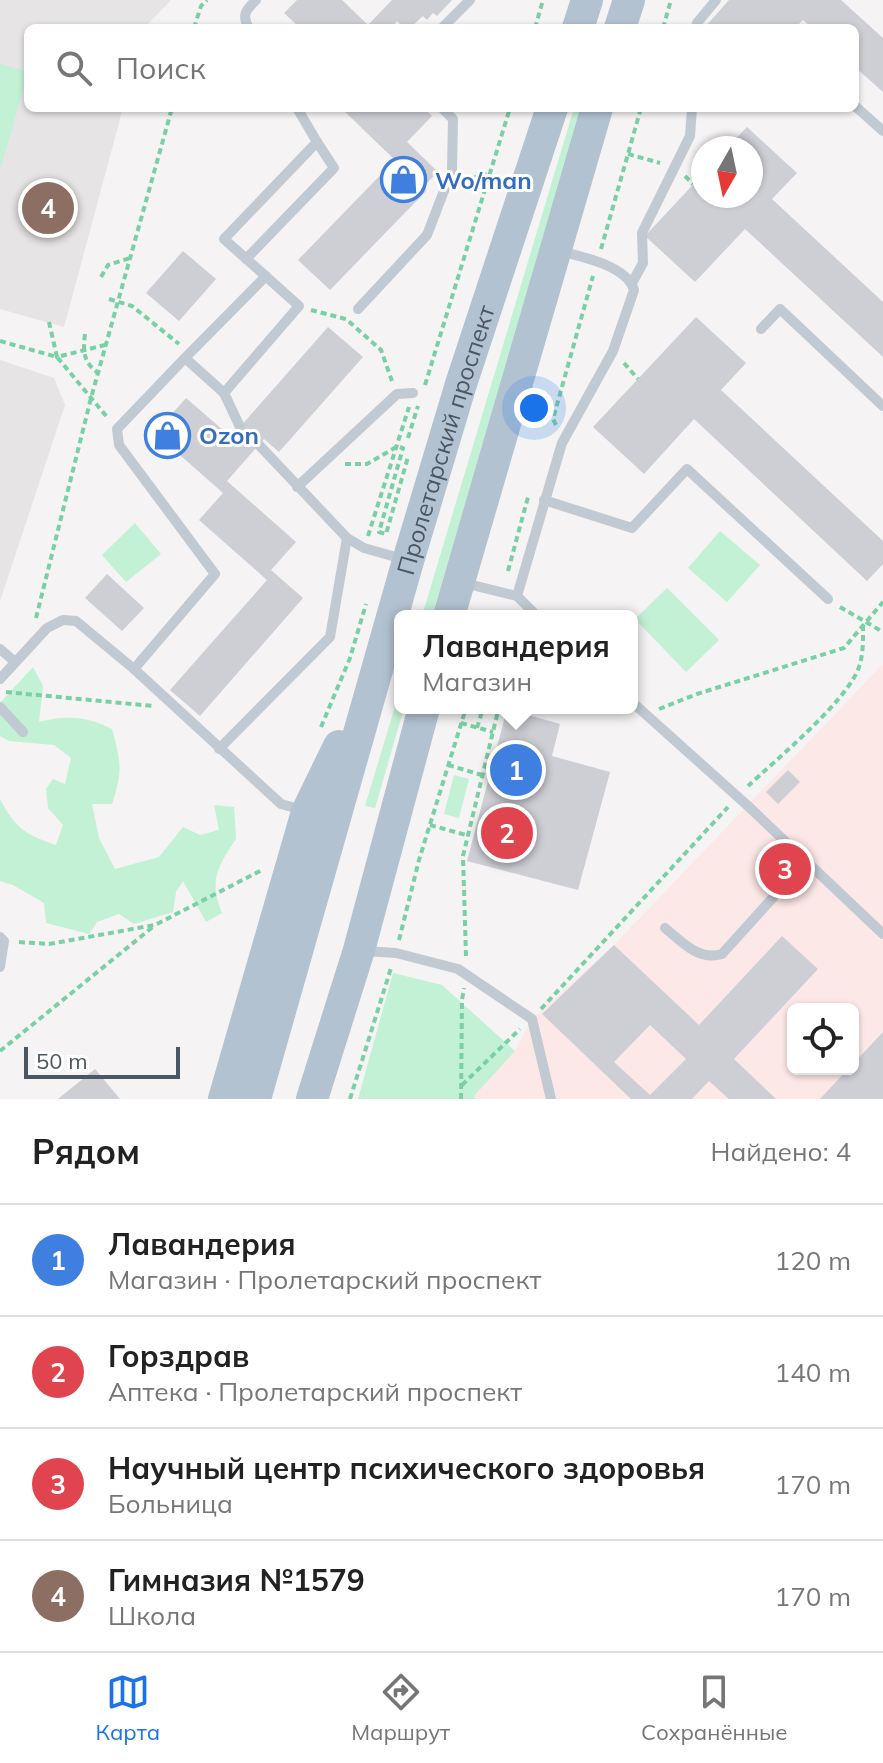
<!DOCTYPE html>
<html lang="ru">
<head>
<meta charset="utf-8">
<style>
	:root { --surface:#fff; --page:#f2f2f2; --text:#222; --muted:#767676; --line:#e0e0e0; --accent:#1a73e8 }
	body { margin:0; font-family:Mulish,sans-serif; background:var(--page); color:var(--text) }
	.controls { position:absolute; right:24px; bottom:24px; display:grid; overflow:hidden; border-radius:12px; box-shadow:0 2px 6px #0004 }
	.controls button { width:72px; height:72px; display:grid; place-items:center; padding:0; border:0; border-bottom:2px solid var(--line); background:var(--surface); color:var(--text); font:40px sans-serif }
	.compass { position:absolute; left:691px; top:136px; width:72px; height:72px; border-radius:50%; background:var(--surface); box-shadow:0 2px 6px #0004; rotate:189deg }
	.scale { position:absolute; left:24px; bottom:20px; width:156px; box-sizing:border-box; padding-left:8px; border:4px solid #4a5661; border-top:0; font-size:22px; line-height:28px; white-space:nowrap; color:#4a5661; -webkit-text-stroke:6px #fff; paint-order:stroke }
	.you { position:absolute; left:534px; top:408px; width:28px; height:28px; margin:-20px; border:6px solid #fff; border-radius:50%; background:#1a73e8; box-shadow:0 0 0 12px #1a73e833 }
	.badge { display:grid; place-items:center; width:52px; height:52px; border-radius:50%; background:var(--accent); color:#fff; font-size:26px; font-weight:700 }
	.pin { position:absolute; translate:-50% -50%; border:4px solid #fff; box-shadow:0 2px 8px #0006 }
	.popup { position:absolute; left:394px; top:610px; width:244px; height:104px; box-sizing:border-box; display:grid; place-content:center; border-radius:12px; background:var(--surface); filter:drop-shadow(0 2px 6px #0005); font-size:26px; white-space:nowrap; color:var(--muted) }
	.popup b { font-size:30px; color:var(--text) }
	.popup::after { content:''; position:absolute; left:50%; top:100%; margin-left:-16px; border:16px solid transparent; border-top-color:var(--surface) }
	.list { margin:0; padding:0; list-style:none }
	h2 { display:flex; justify-content:space-between; align-items:center; height:104px; margin:0; padding:0 32px; font-size:34px }
	h2 small { font-size:26px; font-weight:400; color:var(--muted) }
	.list li { display:grid; grid-template-columns:52px 1fr auto; gap:24px; align-items:center; box-sizing:border-box; height:112px; padding:0 32px; border-top:2px solid var(--line) }
	.list b { display:block; font-size:30px; white-space:nowrap }
	.list p { margin:0; font-size:26px; white-space:nowrap; color:var(--muted) }
	.list em { font-size:26px; font-style:normal; color:var(--muted) }
	.icon { flex:none; width:44px; height:44px; fill:none; stroke:currentColor; stroke-width:2; stroke-linecap:round; stroke-linejoin:round }
	.map { position:relative; flex:none; width:883px; height:1099px; overflow:hidden }
	.search { position:absolute; background:var(--surface); box-shadow:0 2px 6px #0004; left:24px; right:24px; top:24px; height:88px; display:flex; align-items:center; gap:20px; box-sizing:border-box; padding:0 28px; border-radius:12px; color:var(--muted); font-size:30px }
	.sheet { height:552px; background:var(--surface) }
	nav { display:flex; justify-content:space-around; align-items:center; box-sizing:border-box; height:112px; border-top:2px solid var(--line); background:var(--surface); font-size:22px; color:var(--muted) }
	nav a { display:grid; justify-items:center; gap:4px }
	nav .on { color:var(--accent) }
	.map>svg:first-child { display:block }
</style>
</head>
<body>
<div class="map">
<svg width="883" height="1099" viewBox="0 0 883 1099">
	<rect width="100%" height="100%" fill="#f5f3f3"/>
	<g fill="#e6e4e5">
		<polygon points="0,0 171,0 144,28 28,28 28,108 123,108 64,327 0,309"/>
		<polygon points="0,360 54,378 65,405 0,601"/>
	</g>
	<path fill="#fce8e6" fill-rule="evenodd" d="M883 664V1099H476L473 1096 515 1051 532 1019 614 945ZM793 1009H853V1069H793Z"/>
	<g fill="#c3f1d5">
		<polygon points="0,64 28,72 1,167 0,166"/>
		<polygon points="574,108 583,108 432,616 422,616"/>
		<polygon points="135,523 161,554 126,582 102,555"/>
		<polygon points="720,531 760,565 727,602 688,568"/>
		<polygon points="667,588 719,640 686,672 635,619"/>
		<path d="M33 667 43 686 39 722C66 715 87 716 112 729 121 763 123 770 112 804H92L99 838 115 869 159 857 183 827 200 835 219 830 214 805 234 807 236 839C217 867 209 881 222 913L206 922 183 881 176 892 173 912 134 924 119 914 97 922 89 934 46 923 44 903 13 885 0 881V799C15 828 26 835 56 845L63 825 48 808 46 789 53 779 65 784 71 758 54 745 9 741 0 736V703Z"/>
		<polygon points="400,690 400,708 404,708 375,808 365,806"/>
		<polygon points="454,775 469,779 459,818 444,814"/>
		<polygon points="393,973 442,985 515,1051 474,1096 476,1099 358,1099"/>
	</g>
	<g fill="#cdcfd5" fill-rule="evenodd">
		<polygon points="297,0 342,0 368,25 392,0 452,0 437,16 433,13 427,20 423,16 410,28 404,28 397,21 391,28 300,28 284,13"/>
		<polygon points="729,0 841,0 883,38 883,92 855,67 855,28 812,28 803,20 795,28 704,28"/>
		<polygon points="341,108 424,108 432,116 407,142 438,172 423,187 426,191 330,290 298,260 395,160"/>
		<polygon points="747,127 797,173 772,199 883,302 883,357 745,229 695,282 645,236 703,174 703,196 751,196 751,148 727,148"/>
		<polygon points="183,251 216,279 179,321 146,293"/>
		<polygon points="696,317 746,363 721,390 883,541 883,564 867,581 694,419 644,474 593,427"/>
		<polygon points="328,327 363,357 279,452 264,439 227,481 296,542 271,570 303,598 200,716 170,690 267,580 199,520 223,493 155,433 186,398 231,437"/>
		<polygon points="107,574 144,608 122,631 85,598"/>
		<polygon points="507,709 560,724 552,756 610,772 578,890 467,861"/>
		<polygon points="788,770 800,782 778,804 766,792"/>
		<path d="M782 936 818 969 734 1059 776 1099H729L709 1081 692 1099H631L542 1014 614 945 699 1025ZM650 1025 686 1059 650 1095 614 1062Z"/>
		<polygon points="883,1032 883,1099 820,1099 848,1069 853,1069 853,1064"/>
		<polygon points="95,1069 120,1099 58,1099"/>
	</g>
	<g fill="none" stroke-linecap="round" stroke-linejoin="round">
		<g stroke="#7ad0a6" stroke-width="4" stroke-dasharray="6 4" stroke-linecap="butt">
			<polyline points="194,28 201,6 207,0"/>
			<polyline points="535,28 543,0"/>
			<polyline points="663,28 671,0"/>
			<polyline points="628,154 660,163"/>
			<polyline points="685,176 693,184"/>
			<polyline points="462,182 490,172"/>
			<polyline points="601,249 641,108"/>
			<polyline points="101,277 108,265 130,258"/>
			<polyline points="109,299 132,306 179,344"/>
			<polyline points="311,310 346,319 381,350 392,381"/>
			<polyline points="49,322 57,357 105,345"/>
			<path d="M85 334C83 351 83 362 98 373"/>
			<polyline points="0,341 57,357 107,417"/>
			<polyline points="624,363 638,379"/>
			<polyline points="425,385 510,108"/>
			<polyline points="556,425 553,419 593,276"/>
			<polyline points="408,438 418,406"/>
			<polyline points="345,464 367,464 398,446 403,448 379,532 386,534 408,457"/>
			<polyline points="368,536 409,407"/>
			<polyline points="508,571 528,497"/>
			<polyline points="840,607 883,632"/>
			<polyline points="36,618 91,398 172,108"/>
			<polyline points="6,692 153,706"/>
			<polyline points="659,709 697,694 844,648 883,602"/>
			<polyline points="461,723 493,732"/>
			<polyline points="321,727 350,658 366,604"/>
			<polyline points="477,728 483,708"/>
			<polyline points="448,765 482,775"/>
			<path d="M748 786C778 758 840 707 857 672 864 657 863 638 863 622"/>
			<polyline points="430,825 466,835"/>
			<polyline points="399,940 419,860 466,708"/>
			<polyline points="19,942 49,944 155,925 262,870"/>
			<polyline points="466,956 463,856 498,711"/>
			<polyline points="541,1009 728,807"/>
			<polyline points="0,1051 154,926"/>
			<polyline points="462,1085 520,1029"/>
			<polyline points="350,1099 391,968"/>
			<polyline points="461,1099 462,1000 464,988"/>
		</g>
		<g stroke="#c1cad2" stroke-width="10">
			<path d="M249 28C241 15 246 10 256 0"/>
			<polyline points="442,28 470,0"/>
			<polyline points="696,28 697,23 716,0"/>
			<polyline points="855,106 883,131"/>
			<polyline points="246,259 334,168 317,142"/>
			<polyline points="632,283 643,263 642,233 690,136 692,108"/>
			<polyline points="358,309 427,235 452,170 453,119 442,108"/>
			<polyline points="761,329 780,309 883,406"/>
			<polyline points="185,358 266,276"/>
			<polyline points="224,393 240,427"/>
			<polyline points="259,445 347,538"/>
			<polyline points="297,487 397,394 413,393"/>
			<polyline points="544,500 632,528 687,469 828,599"/>
			<polyline points="464,583 517,596 537,616"/>
			<path d="M517 596 562 443 613 351 634 290C627 266 581 256 559 251"/>
			<polyline points="0,649 14,661"/>
			<polyline points="134,669 215,574 119,445 117,429 185,358 224,393 299,306 224,239 317,142 297,108"/>
			<polyline points="0,679 47,628 63,620 76,621 134,669 281,804 303,810"/>
			<polyline points="632,702 748,806 883,934"/>
			<polyline points="0,707 23,732"/>
			<polyline points="219,749 330,637 347,538 364,548 403,559"/>
			<path d="M665 928C682 942 698 961 722 954L806 861"/>
			<polyline points="0,937 4,941 0,967"/>
			<polyline points="365,951 396,953 458,969 532,1019 551,1099"/>
		</g>
		<g stroke="#b3c2d1" stroke-width="32">
			<polyline points="578,28 587,0"/>
			<polyline points="620,28 629,0"/>
			<polyline points="449,616 597,108"/>
			<polyline points="224,1099 307,812 339,746"/>
			<path id="s1" d="M255 1099 408 561 461 384 552 108"/>
			<polyline points="312,1099 359,950 424,708"/>
		</g>
	</g>
	<defs>
		<symbol id="shop-ring" viewBox="-11 -11 22 22"><circle r="9.5" fill="#fff" stroke="#3f7fe0" stroke-width="1.5"/><path d="M-5-2.5h2.3a2.7 3.5 0 0 1 5.4 0H5L5.5 6h-11ZM-1.5-2.5h3a1.5 2.3 0 0 0-3 0Z" fill="#3f7fe0"/></symbol>
	</defs>
	<g fill-rule="evenodd">
		<use href="#shop-ring" x="378" y="154" width="51" height="51"/>
		<use href="#shop-ring" x="142" y="410" width="51" height="51"/>
	</g>
	<g text-anchor="middle" dominant-baseline="central" stroke-width="6" stroke-linejoin="round" paint-order="stroke">
		<g font-size="24" font-weight="bold" fill="#366cbe" stroke="#fff" text-anchor="start">
			<text x="435" y="180">Wo/man</text>
			<text x="199" y="435">Ozon</text>
		</g>
		<g font-size="24" fill="#4a5661" stroke="#fff">
			<text stroke="none"><textPath href="#s1" startOffset="686">Пролетарский проспект</textPath></text>
		</g>
	</g>
</svg>
<div class="controls">
<button><svg class="icon" aria-label="locate" viewBox="0 0 24 24"><circle cx="12" cy="12" r="6"/><path d="M12 2v4M12 18v4M2 12h4M18 12h4"/></svg></button>
</div>
<svg class="compass" viewBox="-18 -18 36 36"><path d="M0-13l5 13h-10z" fill="#e53935"/><path d="M0 13l5-13h-10z" fill="#767676"/></svg>
<div class="scale">50 m</div>
<div class="you"></div>
<div class="pin badge" style="left:516px;top:770px;background:#3f7fe0">1</div>
<div class="popup"><b>Лавандерия</b>Магазин</div>
<div class="pin badge" style="left:507px;top:833px;background:#e0444e">2</div>
<div class="pin badge" style="left:785px;top:869px;background:#e0444e">3</div>
<div class="pin badge" style="left:48px;top:208px;background:#8d6e63">4</div>
<div class="search"><svg class="icon" aria-label="search" viewBox="0 0 24 24"><circle cx="10" cy="10" r="6"/><path d="M15 15l6 6"/></svg>Поиск</div>
</div>
<section class="sheet">
<h2>Рядом<small>Найдено: 4</small></h2>
<ul class="list">
<li><span class="badge" style="background:#3f7fe0">1</span><div><b>Лавандерия</b><p>Магазин · Пролетарский проспект</p></div><em>120 m</em></li>
<li><span class="badge" style="background:#e0444e">2</span><div><b>Горздрав</b><p>Аптека · Пролетарский проспект</p></div><em>140 m</em></li>
<li><span class="badge" style="background:#e0444e">3</span><div><b>Научный центр психического здоровья</b><p>Больница</p></div><em>170 m</em></li>
<li><span class="badge" style="background:#8d6e63">4</span><div><b>Гимназия №1579</b><p>Школа</p></div><em>170 m</em></li>
</ul>
</section>
<nav>
<a class="on"><svg class="icon" aria-label="map" viewBox="0 0 24 24"><path d="M3 6l6-2 6 2 6-2v14l-6 2-6-2-6 2zM9 4v14M15 6v14"/></svg>Карта</a>
<a><svg class="icon" aria-label="directions" viewBox="0 0 24 24"><path d="M12 3l9 9-9 9-9-9zM9 14v-3h6M13 9l2 2-2 2"/></svg>Маршрут</a>
<a><svg class="icon" aria-label="saved" viewBox="0 0 24 24"><path d="M7 4h10v16l-5-4-5 4z"/></svg>Сохранённые</a>
</nav>
</body>
</html>
